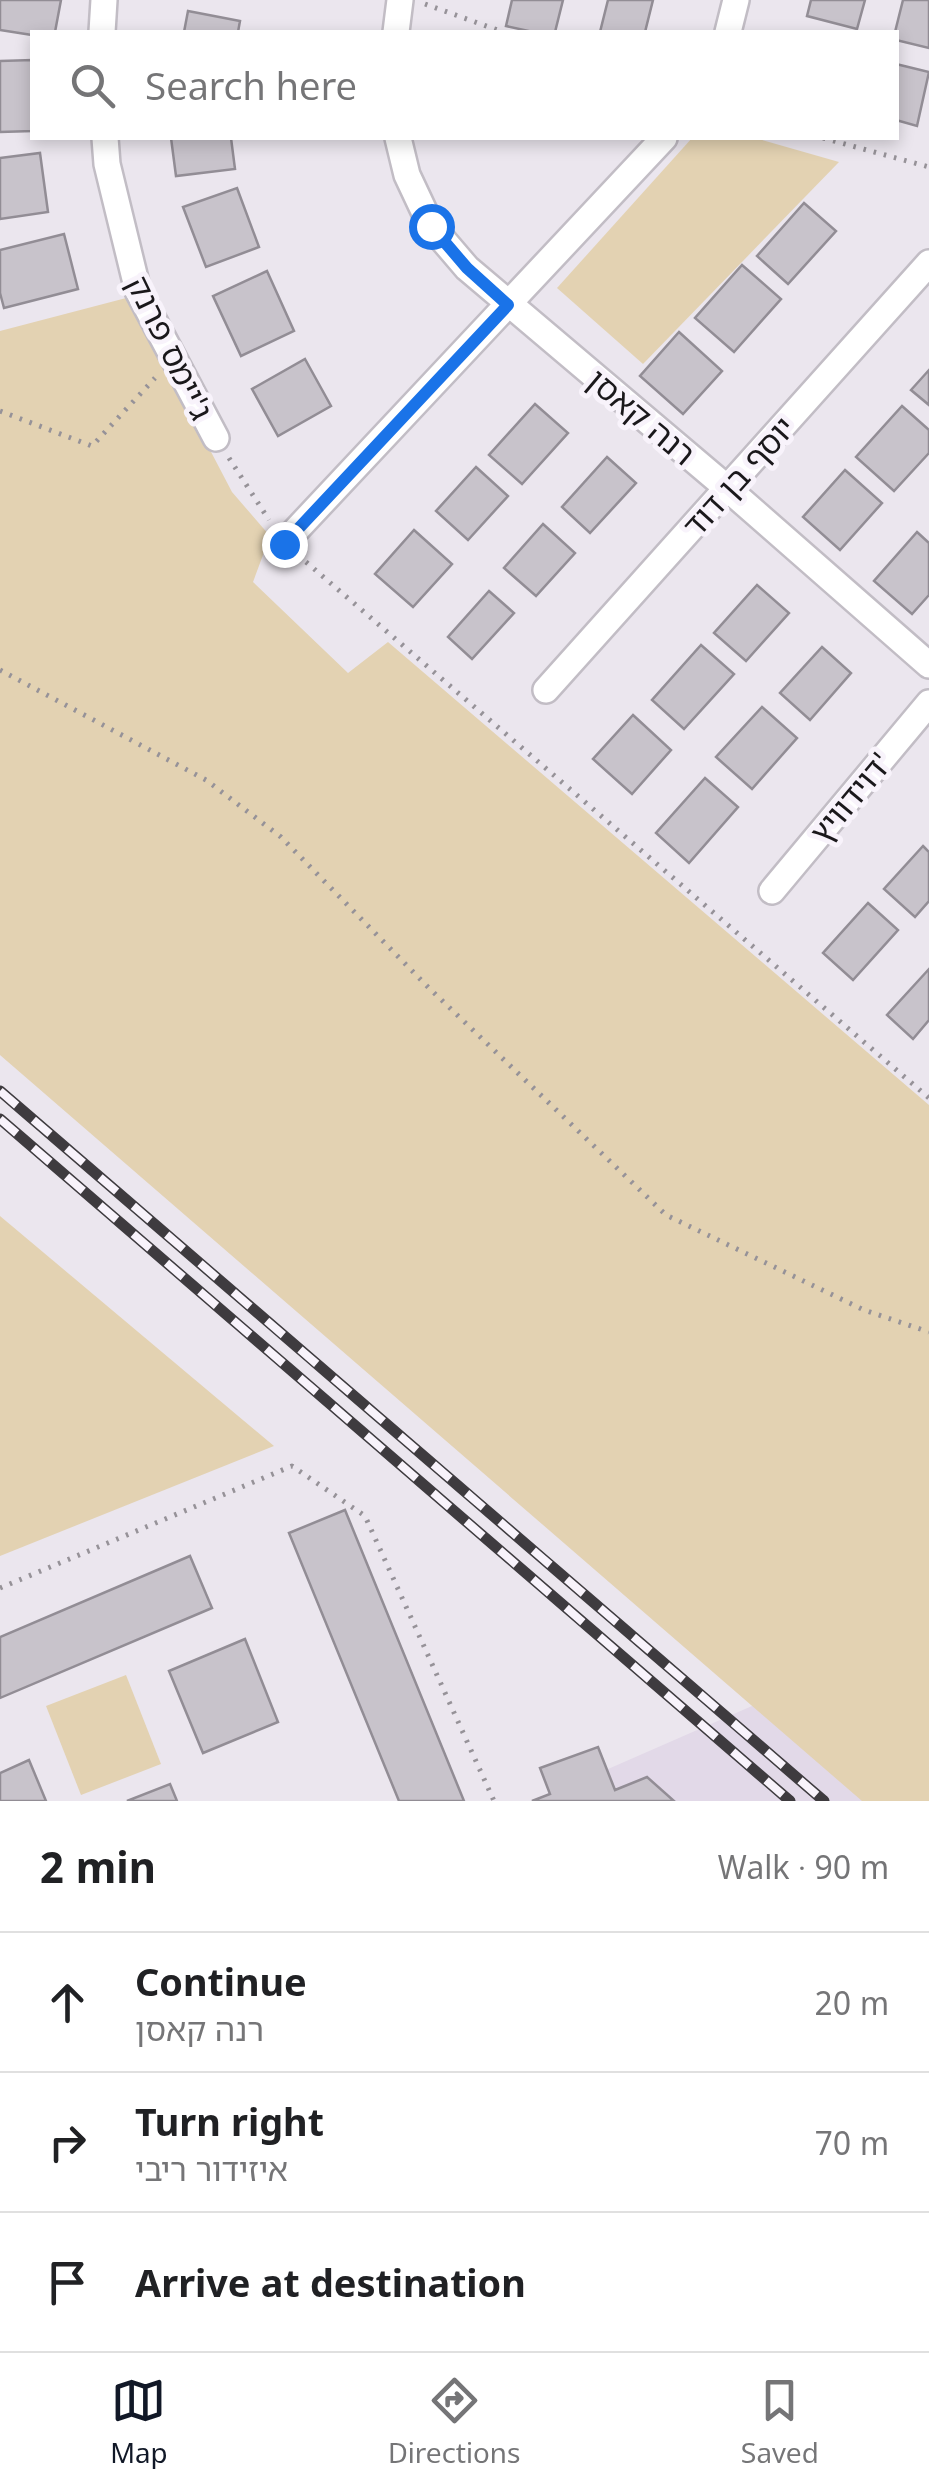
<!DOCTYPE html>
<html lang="en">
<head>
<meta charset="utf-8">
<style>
	:root { --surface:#fff; --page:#f6f6f6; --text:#202124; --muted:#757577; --line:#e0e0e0; --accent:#111827 }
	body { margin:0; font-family:Georgia,"Noto Sans Hebrew",serif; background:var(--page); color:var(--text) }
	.stop { position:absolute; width:30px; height:30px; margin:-22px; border:8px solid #1a73e8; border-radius:50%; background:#fff }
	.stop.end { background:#1a73e8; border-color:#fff; box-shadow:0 2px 10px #0008 }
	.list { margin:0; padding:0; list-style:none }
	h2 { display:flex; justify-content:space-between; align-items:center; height:130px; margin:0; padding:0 40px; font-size:42px }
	h2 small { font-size:32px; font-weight:400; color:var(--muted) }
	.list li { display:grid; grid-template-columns:65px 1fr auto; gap:30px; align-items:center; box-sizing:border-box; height:140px; padding:0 40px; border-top:2px solid var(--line) }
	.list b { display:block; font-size:38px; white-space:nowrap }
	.list p { margin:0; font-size:32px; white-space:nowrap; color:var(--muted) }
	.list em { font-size:32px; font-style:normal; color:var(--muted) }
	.icon { flex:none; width:55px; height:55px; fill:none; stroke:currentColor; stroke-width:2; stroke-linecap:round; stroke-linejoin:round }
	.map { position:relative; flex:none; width:929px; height:1801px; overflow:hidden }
	.search { position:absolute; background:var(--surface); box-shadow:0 5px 15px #0003; left:30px; right:30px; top:30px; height:110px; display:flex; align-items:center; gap:25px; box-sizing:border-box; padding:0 35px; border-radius:0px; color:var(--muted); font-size:38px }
	.sheet { height:550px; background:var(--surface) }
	nav { display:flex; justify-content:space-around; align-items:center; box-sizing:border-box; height:140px; border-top:2px solid var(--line); background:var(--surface); font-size:28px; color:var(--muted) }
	nav a { display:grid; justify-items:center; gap:5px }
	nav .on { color:var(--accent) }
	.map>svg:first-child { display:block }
</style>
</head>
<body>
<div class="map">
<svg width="929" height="1801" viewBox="0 0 929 1801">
	<rect width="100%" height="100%" fill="#ebe6ee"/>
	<polygon fill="#e2d9e8" points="866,1656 929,1801 535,1801"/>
	<g fill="#e3d2b2">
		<polygon points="692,138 755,138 839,162 643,364 557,288"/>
		<polygon points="130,297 232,492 270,536 253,582 348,673 388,642 929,1105 929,1801 862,1801 0,1055 0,331"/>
		<polygon points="0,1216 274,1446 0,1556"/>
		<polygon points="126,1675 161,1764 81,1795 46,1706"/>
	</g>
	<g fill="#c8c3cb" stroke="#928d95" stroke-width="2.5">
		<polygon points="0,0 61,0 55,32 32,32 32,35 0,30"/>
		<polygon points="512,0 563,0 555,32 533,32 506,26"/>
		<polygon points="608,0 653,0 645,32 600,32"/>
		<polygon points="811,0 865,0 857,29 807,16"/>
		<polygon points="903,0 929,0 929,48 896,40 895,32"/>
		<polygon points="188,11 240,21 238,32 184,32"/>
		<polygon points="32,60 32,131 0,132 0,61"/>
		<polygon points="896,64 929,72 917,126 896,120"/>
		<polygon points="171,138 231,138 235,169 176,176"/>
		<polygon points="40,153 48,212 0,219 0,158"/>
		<polygon points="237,188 259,247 206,267 183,207"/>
		<polygon points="804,203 836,231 788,284 757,256"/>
		<polygon points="64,234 78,289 4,308 0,293 0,250"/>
		<polygon points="742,265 781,299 734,352 695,318"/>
		<polygon points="267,271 294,331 241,356 213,296"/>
		<polygon points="679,332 722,371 683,414 640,376"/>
		<polygon points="305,359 331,406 278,436 252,389"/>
		<polygon points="929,370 929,405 911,390"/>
		<polygon points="535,404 568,433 522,484 489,455"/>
		<polygon points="902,406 929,430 929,453 894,491 856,457"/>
		<polygon points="607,457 636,483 590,533 562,507"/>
		<polygon points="476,467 508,496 468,540 436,511"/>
		<polygon points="845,470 882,503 840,550 803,517"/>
		<polygon points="543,524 575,553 536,596 504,568"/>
		<polygon points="414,530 452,564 413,607 375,574"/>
		<polygon points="917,532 929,543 929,595 912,614 874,581"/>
		<polygon points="757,585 789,613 746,661 714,633"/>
		<polygon points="489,591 514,613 472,659 448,637"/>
		<polygon points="701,645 734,674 684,729 652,700"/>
		<polygon points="822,647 851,673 810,720 780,693"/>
		<polygon points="762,707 797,738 752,789 716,757"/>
		<polygon points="633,715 671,750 632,794 593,759"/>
		<polygon points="705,778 738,807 689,863 656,833"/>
		<polygon points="923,846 929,852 929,901 915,917 884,889"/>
		<polygon points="868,903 898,930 853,980 823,953"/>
		<polygon points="929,969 929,1020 913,1039 887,1015"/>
		<polygon points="345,1510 464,1801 399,1801 289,1533"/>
		<polygon points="190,1556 212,1608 0,1698 0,1637"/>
		<polygon points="245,1639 278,1722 203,1753 169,1671"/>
		<polygon points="598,1747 615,1790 647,1777 674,1801 532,1801 550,1794 540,1768"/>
		<polygon points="29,1760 46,1801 0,1801 0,1773"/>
		<polygon points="170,1784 177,1801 127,1801"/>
	</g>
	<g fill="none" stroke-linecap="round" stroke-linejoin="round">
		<defs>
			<g id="minor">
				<polyline points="102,32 104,0"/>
				<polyline points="396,32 400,0"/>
				<polyline points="728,32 736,0"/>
				<polyline points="105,138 107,164 138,291 216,438"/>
				<polyline points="398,138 407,175 431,226 467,268 727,488 929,665"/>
				<polyline points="284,543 664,138"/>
				<polyline points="546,690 929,263"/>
				<polyline points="772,891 929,703"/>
			</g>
		</defs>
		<use href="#minor" stroke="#c2bdc5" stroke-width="30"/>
		<g stroke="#969298" stroke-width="5" stroke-dasharray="2.5 8" stroke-linecap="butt">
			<polyline points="425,4 503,32"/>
			<polyline points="823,138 929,167"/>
			<polyline points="0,411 92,446 155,378"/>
			<polyline points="229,458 269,520"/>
			<polyline points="306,562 929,1098"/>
			<polyline points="0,670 206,780 281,837 429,988 666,1215 864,1310 929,1332"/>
			<polyline points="0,1588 292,1466 365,1516 494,1801"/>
		</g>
		<use href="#minor" stroke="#fff" stroke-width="25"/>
		<defs>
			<g id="rail">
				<polyline points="0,1091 824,1801"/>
				<polyline points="0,1119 790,1801"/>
			</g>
		</defs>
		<use href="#rail" stroke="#3e3b3f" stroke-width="11"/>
		<use href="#rail" stroke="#f8f3fb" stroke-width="8" stroke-dasharray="22" stroke-linecap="butt"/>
	</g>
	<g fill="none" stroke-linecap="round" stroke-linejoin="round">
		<polyline stroke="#1a73e8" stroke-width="12" points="284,544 508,305 467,268 431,226"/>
	</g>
	<g text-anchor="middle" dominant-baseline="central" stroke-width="10" stroke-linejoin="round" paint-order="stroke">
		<g font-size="32" fill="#1a181b" stroke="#f8f3fb">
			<text transform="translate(171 347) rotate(64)">ג'יימס פרנק</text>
			<text transform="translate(642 416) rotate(40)">רנה קאסן</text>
			<text transform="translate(738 476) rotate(-48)">יוסף בן דוד</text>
			<text transform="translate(850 797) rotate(-50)">דוידוויץ'</text>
		</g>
	</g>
</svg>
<div class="stop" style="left:431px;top:226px"></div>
<div class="stop end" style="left:284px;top:544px"></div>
<div class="search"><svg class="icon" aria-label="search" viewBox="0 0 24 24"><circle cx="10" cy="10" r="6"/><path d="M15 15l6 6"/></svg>Search here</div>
</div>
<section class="sheet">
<h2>2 min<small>Walk · 90 m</small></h2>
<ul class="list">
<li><svg class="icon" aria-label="ahead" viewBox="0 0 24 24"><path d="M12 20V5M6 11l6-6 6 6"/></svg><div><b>Continue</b><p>רנה קאסן</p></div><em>20 m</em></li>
<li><svg class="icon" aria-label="right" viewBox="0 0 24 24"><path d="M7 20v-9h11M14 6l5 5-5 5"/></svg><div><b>Turn right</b><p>איזידור ריבי</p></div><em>70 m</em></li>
<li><svg class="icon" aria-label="arrive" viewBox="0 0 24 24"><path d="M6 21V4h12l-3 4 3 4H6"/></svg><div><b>Arrive at destination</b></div></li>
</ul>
</section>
<nav>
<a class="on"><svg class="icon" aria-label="map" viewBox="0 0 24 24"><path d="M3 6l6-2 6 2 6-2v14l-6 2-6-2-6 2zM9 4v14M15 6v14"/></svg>Map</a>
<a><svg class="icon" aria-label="directions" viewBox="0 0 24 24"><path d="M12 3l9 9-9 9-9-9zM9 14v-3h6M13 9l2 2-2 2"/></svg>Directions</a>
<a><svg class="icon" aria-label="saved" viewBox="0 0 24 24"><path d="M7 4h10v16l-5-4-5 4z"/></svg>Saved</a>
</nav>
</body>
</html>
